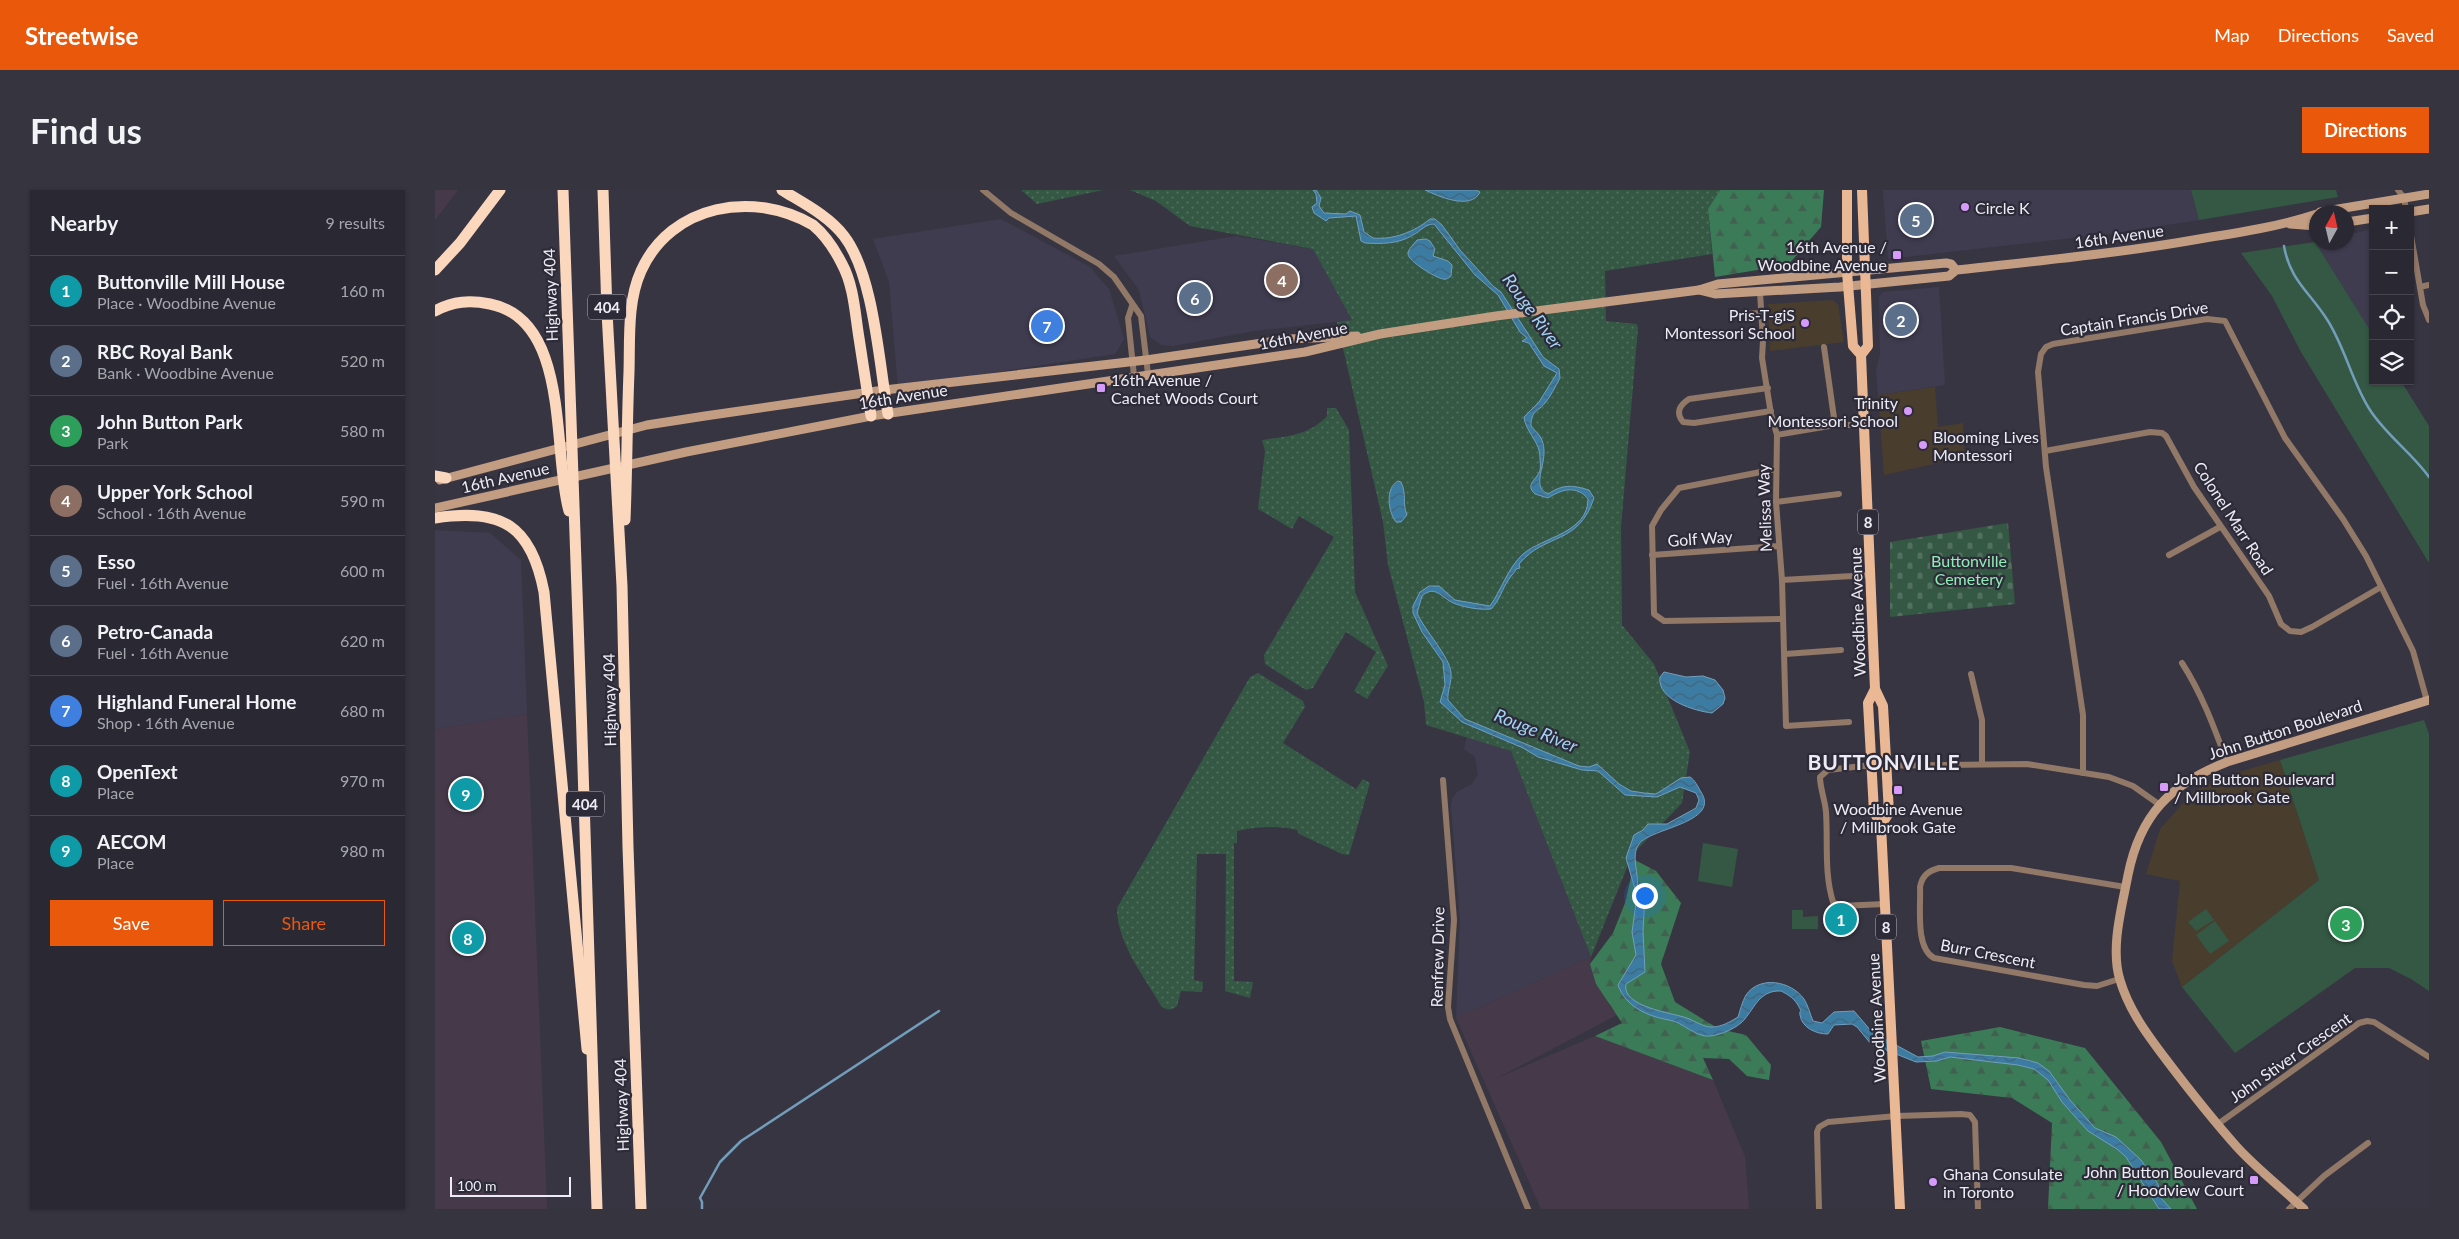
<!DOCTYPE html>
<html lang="en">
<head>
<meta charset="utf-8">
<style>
	:root { --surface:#2a2832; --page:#36343e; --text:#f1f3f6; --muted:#a5a6ac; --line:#46444d; --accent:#ea580c }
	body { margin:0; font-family:Lato,sans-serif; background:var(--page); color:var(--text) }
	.controls { position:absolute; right:15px; top:15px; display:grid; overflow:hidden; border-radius:0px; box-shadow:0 1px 4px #0004 }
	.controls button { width:45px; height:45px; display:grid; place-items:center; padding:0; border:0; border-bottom:1px solid var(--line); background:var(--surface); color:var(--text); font:25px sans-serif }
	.compass { position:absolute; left:1874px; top:15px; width:45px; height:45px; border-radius:50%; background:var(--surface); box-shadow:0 1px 4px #0004; rotate:8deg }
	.scale { position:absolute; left:15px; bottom:12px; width:121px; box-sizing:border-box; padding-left:5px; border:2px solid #edecf5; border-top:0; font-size:14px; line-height:18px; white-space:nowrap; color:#edecf5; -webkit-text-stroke:4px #2e2b38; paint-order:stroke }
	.you { position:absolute; left:1209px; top:705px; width:18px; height:18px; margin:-12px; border:4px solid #fff; border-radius:50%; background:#1a73e8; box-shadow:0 0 0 8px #1a73e833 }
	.badge { display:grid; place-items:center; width:32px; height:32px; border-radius:50%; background:var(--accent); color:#fff; font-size:16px; font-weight:700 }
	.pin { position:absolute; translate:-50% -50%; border:2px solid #fff; box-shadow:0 1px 5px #0006 }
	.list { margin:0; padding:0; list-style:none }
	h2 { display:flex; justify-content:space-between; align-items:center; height:65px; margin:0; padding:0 20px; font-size:21px }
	h2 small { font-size:16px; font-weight:400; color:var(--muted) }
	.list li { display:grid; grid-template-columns:32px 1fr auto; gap:15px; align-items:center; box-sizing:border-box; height:70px; padding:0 20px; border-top:1px solid var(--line) }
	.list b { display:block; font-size:19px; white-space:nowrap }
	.list p { margin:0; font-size:16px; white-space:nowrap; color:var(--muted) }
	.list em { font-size:16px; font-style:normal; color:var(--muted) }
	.actions { display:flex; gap:10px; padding:15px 20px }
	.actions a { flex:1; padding:11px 0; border:1px solid var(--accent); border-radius:0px; text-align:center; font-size:18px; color:var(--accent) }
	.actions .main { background:var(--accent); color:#fff }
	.icon { flex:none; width:28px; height:28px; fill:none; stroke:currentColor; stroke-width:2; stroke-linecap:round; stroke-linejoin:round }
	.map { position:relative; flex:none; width:1994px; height:1019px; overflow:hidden; border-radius:0px }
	header { display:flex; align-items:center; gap:30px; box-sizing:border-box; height:70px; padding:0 25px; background:var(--accent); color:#fff }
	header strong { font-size:24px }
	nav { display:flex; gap:28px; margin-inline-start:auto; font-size:18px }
	.intro { display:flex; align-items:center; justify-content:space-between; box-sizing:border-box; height:120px; padding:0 30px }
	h1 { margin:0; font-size:35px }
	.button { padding:12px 22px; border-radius:0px; background:var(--accent); color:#fff; font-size:18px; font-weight:700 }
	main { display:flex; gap:30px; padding:0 30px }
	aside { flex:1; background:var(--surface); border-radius:0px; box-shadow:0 1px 4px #0004 }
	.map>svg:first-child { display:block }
</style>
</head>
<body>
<header>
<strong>Streetwise</strong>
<nav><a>Map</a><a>Directions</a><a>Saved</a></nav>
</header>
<div class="intro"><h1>Find us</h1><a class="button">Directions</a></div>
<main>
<aside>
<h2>Nearby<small>9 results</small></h2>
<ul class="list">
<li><span class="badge" style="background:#0f9aa8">1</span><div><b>Buttonville Mill House</b><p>Place · Woodbine Avenue</p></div><em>160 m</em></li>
<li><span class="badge" style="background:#5c6f8a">2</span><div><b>RBC Royal Bank</b><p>Bank · Woodbine Avenue</p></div><em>520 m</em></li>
<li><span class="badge" style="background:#2e9e5b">3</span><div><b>John Button Park</b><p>Park</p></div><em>580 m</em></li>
<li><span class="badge" style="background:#8d6e63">4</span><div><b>Upper York School</b><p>School · 16th Avenue</p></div><em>590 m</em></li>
<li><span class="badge" style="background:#5c6f8a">5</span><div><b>Esso</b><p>Fuel · 16th Avenue</p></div><em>600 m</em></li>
<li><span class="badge" style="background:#5c6f8a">6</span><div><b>Petro-Canada</b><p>Fuel · 16th Avenue</p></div><em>620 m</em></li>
<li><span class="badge" style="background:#3f7fe0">7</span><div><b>Highland Funeral Home</b><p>Shop · 16th Avenue</p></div><em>680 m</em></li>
<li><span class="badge" style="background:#0f9aa8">8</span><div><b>OpenText</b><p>Place</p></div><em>970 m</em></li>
<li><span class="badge" style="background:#0f9aa8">9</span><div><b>AECOM</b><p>Place</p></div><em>980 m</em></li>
</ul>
<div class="actions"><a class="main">Save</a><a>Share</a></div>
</aside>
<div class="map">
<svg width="1994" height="1019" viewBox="0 0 1994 1019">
	<defs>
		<pattern id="grass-dots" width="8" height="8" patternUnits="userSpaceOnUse" patternTransform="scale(1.25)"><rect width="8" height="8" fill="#345843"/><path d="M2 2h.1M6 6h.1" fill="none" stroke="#52705f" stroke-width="1.8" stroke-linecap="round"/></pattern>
		<pattern id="forest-firs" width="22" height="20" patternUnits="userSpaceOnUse" patternTransform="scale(1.25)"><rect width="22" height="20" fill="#3b7b57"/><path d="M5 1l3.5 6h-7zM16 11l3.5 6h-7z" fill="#416150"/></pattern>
		<pattern id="cemetery-stones" width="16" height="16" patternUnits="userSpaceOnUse" patternTransform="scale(1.25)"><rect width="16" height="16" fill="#345843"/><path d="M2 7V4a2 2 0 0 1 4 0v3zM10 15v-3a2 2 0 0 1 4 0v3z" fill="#52705f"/></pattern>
		<pattern id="water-waves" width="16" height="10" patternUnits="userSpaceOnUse" patternTransform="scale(1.25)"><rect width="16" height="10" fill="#3d7ca2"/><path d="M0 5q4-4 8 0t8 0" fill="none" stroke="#42647a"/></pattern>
	</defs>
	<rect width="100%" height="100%" fill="#383543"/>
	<g fill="#403c50">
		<polygon points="1448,0 1756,0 1764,30 1672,44 1453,69"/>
		<polygon points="566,29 655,77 674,99 689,149 680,164 463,197 454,92 438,49"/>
		<polygon points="1938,39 1938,145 1880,52 1912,52 1912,45"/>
		<polygon points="801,46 878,59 918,130 819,141 738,156 726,155 715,147 704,100 679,66"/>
		<polygon points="1504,97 1510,195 1443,205 1441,180 1445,165 1444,107 1448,102"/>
		<polygon points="0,340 55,343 86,370 92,524 0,539"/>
		<polygon points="1032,547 1076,561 1156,767 1021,828 1025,730 1016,616 1017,609 1022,602 1037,594 1043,585 1040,567 1029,559"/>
	</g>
	<g fill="#463a4a">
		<polygon points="0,0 23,0 0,30"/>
		<polygon points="92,524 112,1019 0,1019 0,539"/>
		<polygon points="1156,767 1155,774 1174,815 1182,825 1060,889 1160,846 1278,890 1310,967 1314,1019 1106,1019 1021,828"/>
	</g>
	<g fill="#493d2e">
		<polygon points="1397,110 1403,114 1409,152 1335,161 1333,114"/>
		<polygon points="1500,197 1503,237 1528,233 1530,267 1449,285 1443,205"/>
		<polygon points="1845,570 1884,690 1747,797 1737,771 1745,691 1711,684 1725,639 1759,601 1790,586"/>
	</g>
	<g fill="url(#grass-dots)">
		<polygon points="586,0 668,0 602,14"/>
		<polygon points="695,0 1285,0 1273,19 1277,64 1170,81 1171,131 1202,134 1203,138 1186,337 1187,435 1219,474 1255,562 1247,613 1197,665 1156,767 1076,561 991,535 989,512 953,375 948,332 902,132 917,130 878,59 755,36 721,11"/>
		<path d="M892 218H901L914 240 920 402 953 476 932 509 919 501 941 462 911 442 878 498 871 500 830 474 829 465 899 347 864 326 857 339 823 319 830 261 827 250C853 246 873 246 892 226Z"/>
		<path d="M823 483 868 511 870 517 848 553 921 599 928 589 935 593 914 665 907 664 864 644 862 640C842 635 822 637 802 641V653H799V791L818 792 815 808 790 801 791 664H762L759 790 768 792 767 802 746 801 742 816C736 821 732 820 726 816 709 786 682 753 682 718L815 487Z"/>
	</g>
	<g fill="url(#forest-firs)">
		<polygon points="1285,0 1389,0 1386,37 1353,75 1280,87 1273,19"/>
		<polygon points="1200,670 1221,681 1246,713 1226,774 1240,812 1284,839 1311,845 1336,875 1334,890 1312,886 1294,869 1268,868 1278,890 1160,846 1187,833 1161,794 1155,774 1178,743 1190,713"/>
		<polygon points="1565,837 1650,858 1726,952 1762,1019 1613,1019 1617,933 1577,908 1496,899 1486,851"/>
	</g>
	<polygon fill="url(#cemetery-stones)" points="1573,333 1580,414 1455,427 1455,352"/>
	<g fill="#345843">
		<polygon points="1756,0 1901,0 1903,7 1764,30"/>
		<polygon points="1880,52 1938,145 1938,191 1966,191 1994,236 1994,373 1866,162 1837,106 1806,63"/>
		<polygon points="1989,530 1994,544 1994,801 1976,789 1954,778 1920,778 1800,863 1747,797 1884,690 1845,570"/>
		<polygon points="1268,653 1303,659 1297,697 1263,691"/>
		<polygon points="1771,719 1779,730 1761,741 1753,732"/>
		<polygon points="1357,720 1368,720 1368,727 1383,726 1383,739 1357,739"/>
		<polygon points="1780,731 1794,751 1775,764 1761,745"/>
	</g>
	<g fill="url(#water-waves)" stroke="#729ebb">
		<path d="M878 0H881L886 8 884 16 889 23 911 24 915 21 925 25 929 42 938 48C958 50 979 42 995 29H1000L1007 35 1025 60 1058 96 1066 102 1108 167 1124 179 1125 188C1120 197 1116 206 1110 213 1103 222 1096 220 1096 236 1099 240 1104 244 1106 248 1117 270 1093 295 1113 304 1128 294 1137 295 1154 300L1159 308C1143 356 1111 342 1084 374L1085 378 1081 379C1079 384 1077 384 1074 389 1067 399 1065 410 1056 419 1046 420 1032 418 1021 414 1009 411 1001 393 987 406L982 423C990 441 1015 467 1016 483 1017 492 1012 501 1013 510L1030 529 1144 576 1154 577 1162 574 1184 594 1196 601 1209 603 1221 604 1246 588 1255 587C1260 590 1263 597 1266 602 1286 633 1215 638 1204 654 1195 666 1205 685 1202 699L1208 701 1210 705 1208 741 1210 782 1191 794C1186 817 1238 823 1252 828 1260 831 1268 837 1277 837 1286 837 1295 832 1303 827 1305 821 1307 812 1311 805 1325 785 1356 791 1369 809 1373 815 1375 824 1378 831L1387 833 1399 822 1419 821 1437 842 1483 867 1498 866 1510 862 1584 868 1603 873 1614 881 1635 910 1660 938 1681 947 1706 970 1723 994 1725 1007 1736 1019H1724L1691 967 1682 959 1653 941 1627 912 1613 890 1599 879 1583 875 1515 867 1502 871 1481 872 1436 854 1422 837 1417 834 1399 835 1393 844C1381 844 1367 838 1365 825 1364 818 1368 824 1364 817 1360 809 1354 805 1346 801 1325 800 1320 817 1309 830 1302 838 1286 845 1275 846 1261 848 1248 832 1234 830 1212 826 1191 817 1183 795L1201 765 1197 742 1202 706 1191 668 1199 645 1208 640 1213 634H1232L1261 618 1264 610 1261 603 1245 597 1222 607 1190 605 1163 581 1147 580 1103 567 1088 558 1027 532 1005 512 1010 495 1008 472 987 442 978 423V416L985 402 994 396H1004L1020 410 1055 416C1067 399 1072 379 1088 364 1108 347 1153 343 1153 309 1142 295 1127 299 1113 308L1100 304C1089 294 1103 289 1105 280 1106 276 1105 272 1105 268 1106 253 1090 241 1089 227L1104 212 1122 183 1109 176 1094 153 1087 151 1092 148 1085 142 1063 105 1040 85 999 34C990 34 986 41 978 45 964 54 946 54 930 53L926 51 921 26 894 28 891 31 879 23 877 17 882 13 881 4Z"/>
		<path d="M990 0H1041L1045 2C1036 21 1003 6 990 0Z"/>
		<path d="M991 49 995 51 1000 59 998 66 1013 71 1017 75 1016 86C1013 88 1012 90 1008 89 1001 88 973 71 973 64 973 59 979 54 982 50Z"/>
		<path d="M963 291 966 292C972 304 967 313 972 325L966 332H961C953 322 950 298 963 291Z"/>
		<path d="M1229 482 1251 487 1268 486 1280 490 1288 500 1290 508 1288 514 1277 523C1260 521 1222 510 1225 487Z"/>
	</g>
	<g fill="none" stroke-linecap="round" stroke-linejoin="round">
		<g stroke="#729ebb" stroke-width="2.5">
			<path d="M1849 56C1855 91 1875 102 1893 131 1911 160 1917 192 1935 220 1951 245 1977 263 1994 287"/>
			<polyline points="267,1019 267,1012 265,1008 285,972 306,951 504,821"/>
		</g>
		<g stroke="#917867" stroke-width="6">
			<polyline points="548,0 576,23 664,74 679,87 706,126 713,184"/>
			<polyline points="1963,0 1969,8 1971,19"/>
			<polyline points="1975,40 1988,115 1994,130"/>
			<polyline points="1985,97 1994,95"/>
			<polyline points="1325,102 1328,151 1327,168 1336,224 1342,245 1341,312 1347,390 1351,536 1414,532"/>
			<polyline points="697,116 693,128 699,186"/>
			<polyline points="1297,125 1325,123"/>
			<polyline points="1389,157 1400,235"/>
			<path d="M1333 198 1254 209C1245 215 1240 222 1248 232L1259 233 1336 221"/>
			<polyline points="1342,245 1400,235 1428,235"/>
			<polyline points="1610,261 1715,242 1727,243 1731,246 1759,297 1834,406 1846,434 1855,441 1866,442 1877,437 1946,397"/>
			<polyline points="1341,279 1244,298 1226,320 1217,336 1219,424 1229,431 1348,429"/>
			<polyline points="1341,312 1404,304"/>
			<polyline points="1217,365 1344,356"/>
			<polyline points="1734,365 1785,337"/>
			<polyline points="1347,390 1435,385"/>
			<polyline points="1350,464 1406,460"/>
			<path d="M1747 473C1767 504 1779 537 1792 572"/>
			<polyline points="1536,484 1547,530 1547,573"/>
			<polyline points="1648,583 1648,525 1611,277 1603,182 1606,164 1611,157 1618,154 1772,129 1790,131 1850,248 1908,329 1931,366 1978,461 1992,511"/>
			<polyline points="1008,590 1019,730 1013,817 1015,829 1093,1019"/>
			<path d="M1450 714 1405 716 1398 712C1389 683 1393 652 1391 622 1390 610 1385 598 1385 587L1393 580 1427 576 1592 574 1674 587 1698 596 1725 615"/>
			<path d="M1684 789 1662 796 1649 795 1499 768C1480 758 1486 717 1485 697 1487 686 1493 681 1504 678H1576L1690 697"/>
			<polyline points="1783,934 1924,833 1932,831 1939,832 1994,867"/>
			<polyline points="1384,1019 1382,942 1384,937 1393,932 1462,926 1526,924 1535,925 1540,932 1543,1019"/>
			<polyline points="1854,1019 1889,986 1933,953"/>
		</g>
		<g stroke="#c39d81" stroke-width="9">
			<polyline points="1885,22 1994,4"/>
			<polyline points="1975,22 1994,19"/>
			<polyline points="1912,32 1938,28"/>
			<polyline points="1855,34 1882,36"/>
			<path d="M1264 100 1280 104 1405 97 1514 86 1521 80C1604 71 1687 63 1770 48 1808 42 1845 36 1882 24"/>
			<polyline points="5,290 212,235 270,226 449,200 711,170 855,149 922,146"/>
			<polyline points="0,318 251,262 436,226 870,162 945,144 1061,126 1264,100 1283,94 1511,73 1516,74 1521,80"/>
			<path d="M1869 1019C1847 998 1822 979 1802 957 1778 930 1755 901 1733 872 1714 847 1694 821 1685 790 1675 758 1687 717 1693 685 1705 625 1735 594 1792 572L1994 510"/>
		</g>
		<g stroke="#eab894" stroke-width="10">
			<polyline points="1412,0 1412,82 1418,156 1426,165"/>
			<polyline points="1427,0 1433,156 1426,165 1440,499 1448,516 1454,623 1446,635"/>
			<polyline points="1440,499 1433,513 1439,622 1446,635 1465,1019"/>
		</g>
		<g stroke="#fbd7be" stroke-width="11">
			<path d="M128 0C139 340 153 679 162 1019"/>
			<polyline points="168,0 172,122 187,396 193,657 206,1019"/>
			<path d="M347 0C368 13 394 26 409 46 439 85 444 174 453 224"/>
			<polyline points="0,80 25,53 65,0"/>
			<path d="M0 121C18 111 35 110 55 114 136 130 117 262 134 321"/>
			<polyline points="0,286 11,288"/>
			<path d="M0 328C67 318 96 335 109 402L152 859"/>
			<path d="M190 330C192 281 192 231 194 182 195 150 192 112 206 81 236 14 319 0 378 35 390 45 400 60 407 74 419 96 420 124 424 148 428 174 432 200 436 226"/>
		</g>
	</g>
	<g fill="#d69bfa" stroke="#2e2b38" stroke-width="2">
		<circle cx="1530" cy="17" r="5"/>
		<rect x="1457" y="60" width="10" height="10" rx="2.5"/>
		<circle cx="1370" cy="133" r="5"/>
		<rect x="661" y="193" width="10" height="10" rx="2.5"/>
		<circle cx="1473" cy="221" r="5"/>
		<circle cx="1488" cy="255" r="5"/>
		<rect x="1724" y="592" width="10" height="10" rx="2.5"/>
		<rect x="1458" y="595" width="10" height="10" rx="2.5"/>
		<rect x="1814" y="985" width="10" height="10" rx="2.5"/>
		<circle cx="1498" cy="992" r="5"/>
	</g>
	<g text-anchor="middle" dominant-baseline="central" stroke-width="4.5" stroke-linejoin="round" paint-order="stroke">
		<g fill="#2e2b38" stroke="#b4b2bc" stroke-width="1">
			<rect x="153" y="104.5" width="38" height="25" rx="4"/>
			<rect x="1423" y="319.5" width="20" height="25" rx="4"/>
			<rect x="131" y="601.5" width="38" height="25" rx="4"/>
			<rect x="1441" y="724.5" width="20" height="25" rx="4"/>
		</g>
		<g font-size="15" font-weight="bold" fill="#edecf5">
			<text x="172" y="117">404</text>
			<text x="1433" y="332">8</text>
			<text x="150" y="614">404</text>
			<text x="1451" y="737">8</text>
		</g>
		<g font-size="16" fill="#edecf5" stroke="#2e2b38" text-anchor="start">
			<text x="1540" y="17">Circle K</text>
			<text x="1452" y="56" text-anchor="end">16th Avenue /<tspan x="1452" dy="18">Woodbine Avenue</tspan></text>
			<text x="1360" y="124" text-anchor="end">Pris-T-giS<tspan x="1360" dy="18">Montessori School</tspan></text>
			<text x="676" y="189">16th Avenue /<tspan x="676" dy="18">Cachet Woods Court</tspan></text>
			<text x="1463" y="212" text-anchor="end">Trinity<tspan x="1463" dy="18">Montessori School</tspan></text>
			<text x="1498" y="246">Blooming Lives<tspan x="1498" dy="18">Montessori</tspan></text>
			<text x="1739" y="588">John Button Boulevard<tspan x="1739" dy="18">/ Millbrook Gate</tspan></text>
			<text x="1463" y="618" text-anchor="middle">Woodbine Avenue<tspan x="1463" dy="18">/ Millbrook Gate</tspan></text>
			<text x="1809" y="981" text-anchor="end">John Button Boulevard<tspan x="1809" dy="18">/ Hoodview Court</tspan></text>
			<text x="1508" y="983">Ghana Consulate<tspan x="1508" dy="18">in Toronto</tspan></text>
		</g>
		<g font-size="16" fill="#edecf5" stroke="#2e2b38">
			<text transform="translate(1684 46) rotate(-8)">16th Avenue</text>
			<text transform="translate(115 105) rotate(-92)">Highway 404</text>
			<text transform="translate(1699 128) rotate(-9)">Captain Francis Drive</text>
			<text transform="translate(868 145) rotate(-11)">16th Avenue</text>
			<text transform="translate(468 206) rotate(-9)">16th Avenue</text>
			<text transform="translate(70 287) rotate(-13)">16th Avenue</text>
			<text transform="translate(1329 318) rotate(-92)">Melissa Way</text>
			<text transform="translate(1799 328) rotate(57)">Colonel Marr Road</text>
			<text transform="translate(1265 348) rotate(-4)">Golf Way</text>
			<text transform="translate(1422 422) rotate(-92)">Woodbine Avenue</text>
			<text transform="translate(174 510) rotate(-91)">Highway 404</text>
			<text transform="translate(1850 539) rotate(-18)">John Button Boulevard</text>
			<text transform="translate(1553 763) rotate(11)">Burr Crescent</text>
			<text transform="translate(1002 767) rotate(-89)">Renfrew Drive</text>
			<text transform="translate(1441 828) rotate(-93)">Woodbine Avenue</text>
			<text transform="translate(1855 867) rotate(-35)">John Stiver Crescent</text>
			<text transform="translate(186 915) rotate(-92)">Highway 404</text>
		</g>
		<g font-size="16" fill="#8fecb5" stroke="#2e2b38">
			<text x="1534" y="370">Buttonville<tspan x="1534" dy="18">Cemetery</tspan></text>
		</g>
		<g font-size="18" font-style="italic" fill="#a0d3f5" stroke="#2e2b38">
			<text transform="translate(1098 121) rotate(54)">Rouge River</text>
			<text transform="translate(1101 540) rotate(22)">Rouge River</text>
		</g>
		<g font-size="21" font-weight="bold" letter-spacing="1" fill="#edecf5" stroke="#2e2b38">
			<text x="1449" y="571">BUTTONVILLE</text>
		</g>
	</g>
</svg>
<div class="controls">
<button>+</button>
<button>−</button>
<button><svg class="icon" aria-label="locate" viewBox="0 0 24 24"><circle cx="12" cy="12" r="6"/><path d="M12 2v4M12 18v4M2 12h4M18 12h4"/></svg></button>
<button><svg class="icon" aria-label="layers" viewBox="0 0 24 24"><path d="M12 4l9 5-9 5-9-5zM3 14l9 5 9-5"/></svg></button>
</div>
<svg class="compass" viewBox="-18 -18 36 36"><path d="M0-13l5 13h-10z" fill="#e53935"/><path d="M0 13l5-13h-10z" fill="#a5a6ac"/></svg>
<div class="scale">100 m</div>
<div class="you"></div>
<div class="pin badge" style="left:1406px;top:729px;background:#0f9aa8">1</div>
<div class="pin badge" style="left:1466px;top:130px;background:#5c6f8a">2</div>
<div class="pin badge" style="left:1911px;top:734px;background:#2e9e5b">3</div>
<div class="pin badge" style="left:847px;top:90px;background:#8d6e63">4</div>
<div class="pin badge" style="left:1481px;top:30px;background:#5c6f8a">5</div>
<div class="pin badge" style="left:760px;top:108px;background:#5c6f8a">6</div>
<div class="pin badge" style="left:612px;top:136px;background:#3f7fe0">7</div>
<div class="pin badge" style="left:33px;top:748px;background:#0f9aa8">8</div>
<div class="pin badge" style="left:31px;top:604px;background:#0f9aa8">9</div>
</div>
</main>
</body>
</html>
